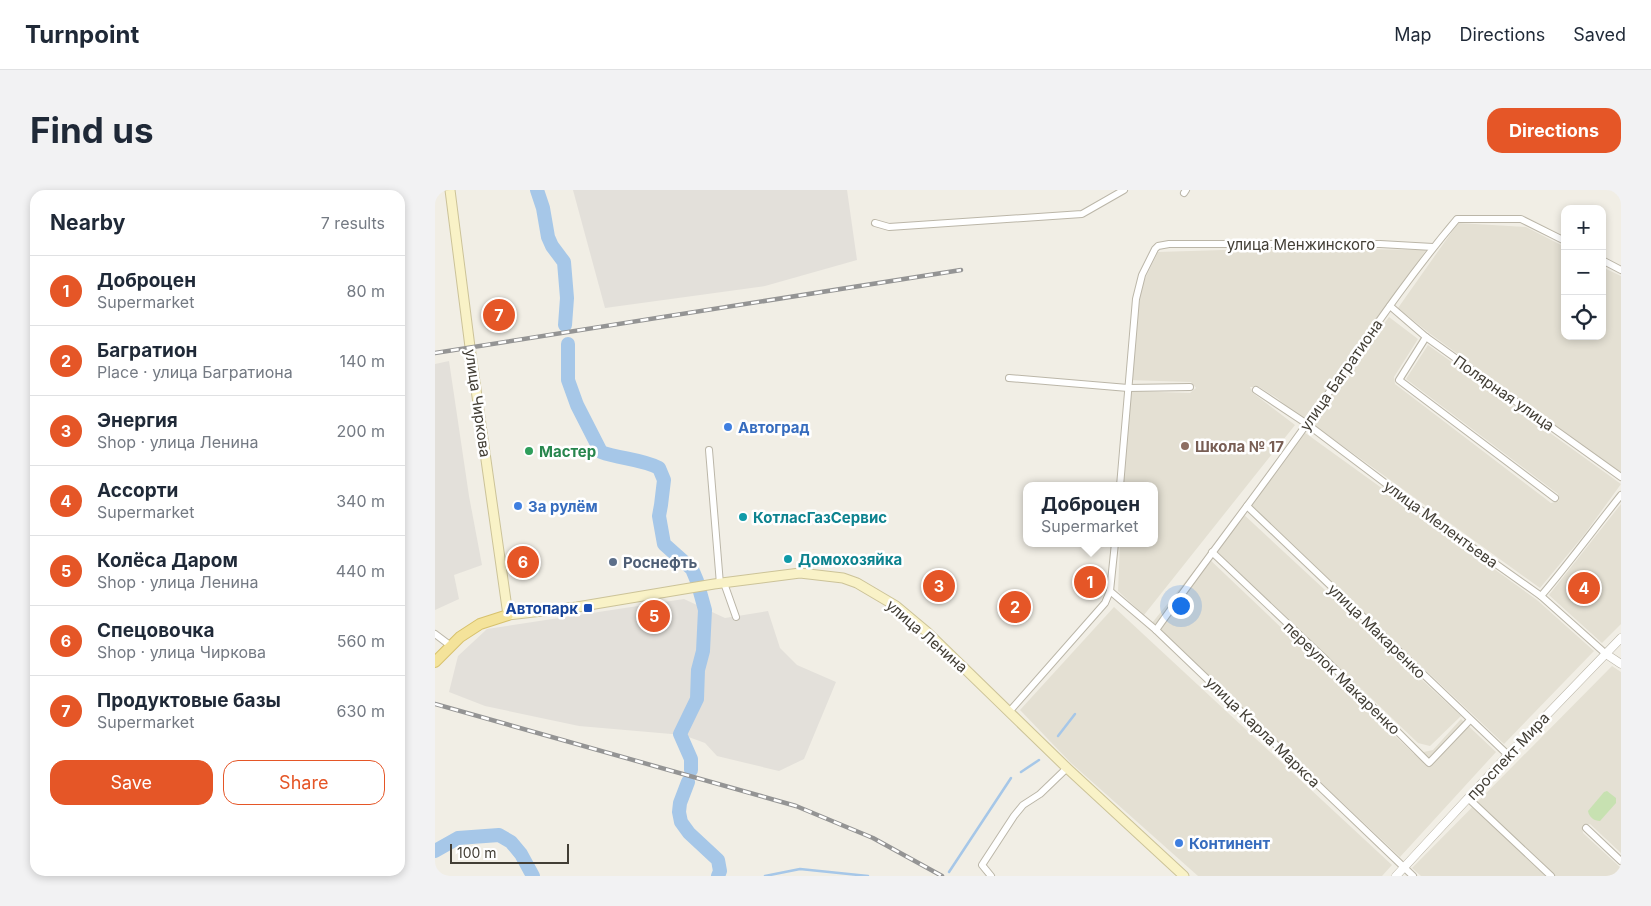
<!DOCTYPE html>
<html lang="en">
<head>
<meta charset="utf-8">
<style>
	:root { --surface:#fff; --page:#f2f2f3; --text:#1f2937; --muted:#747a83; --line:#e0e1e3; --accent:#e55627 }
	body { margin:0; font-family:Inter,sans-serif; background:var(--page); color:var(--text) }
	.controls { position:absolute; right:15px; top:15px; display:grid; overflow:hidden; border-radius:10px; box-shadow:0 2px 8px #0003 }
	.controls button { width:45px; height:45px; display:grid; place-items:center; padding:0; border:0; border-bottom:1px solid var(--line); background:var(--surface); color:var(--text); font:25px sans-serif }
	.scale { position:absolute; left:15px; bottom:12px; width:119px; box-sizing:border-box; padding-left:5px; border:2px solid #423e35; border-top:0; font-size:14px; line-height:18px; white-space:nowrap; color:#423e35; -webkit-text-stroke:4px #fff; paint-order:stroke }
	.you { position:absolute; left:745px; top:415px; width:18px; height:18px; margin:-12px; border:4px solid #fff; border-radius:50%; background:#1a73e8; box-shadow:0 0 0 8px #1a73e833 }
	.badge { display:grid; place-items:center; width:32px; height:32px; border-radius:50%; background:var(--accent); color:#fff; font-size:16px; font-weight:700 }
	.pin { position:absolute; translate:-50% -50%; border:2px solid #fff; box-shadow:0 1px 5px #0006 }
	.popup { position:absolute; left:588px; top:292px; width:135px; height:65px; box-sizing:border-box; display:grid; place-content:center; border-radius:10px; background:var(--surface); filter:drop-shadow(0 1px 4px #0005); font-size:16px; white-space:nowrap; color:var(--muted) }
	.popup b { font-size:19px; color:var(--text) }
	.popup::after { content:''; position:absolute; left:50%; top:100%; margin-left:-10px; border:10px solid transparent; border-top-color:var(--surface) }
	.list { margin:0; padding:0; list-style:none }
	h2 { display:flex; justify-content:space-between; align-items:center; height:65px; margin:0; padding:0 20px; font-size:21px }
	h2 small { font-size:16px; font-weight:400; color:var(--muted) }
	.list li { display:grid; grid-template-columns:32px 1fr auto; gap:15px; align-items:center; box-sizing:border-box; height:70px; padding:0 20px; border-top:1px solid var(--line) }
	.list b { display:block; font-size:19px; white-space:nowrap }
	.list p { margin:0; font-size:16px; white-space:nowrap; color:var(--muted) }
	.list em { font-size:16px; font-style:normal; color:var(--muted) }
	.actions { display:flex; gap:10px; padding:15px 20px }
	.actions a { flex:1; padding:11px 0; border:1px solid var(--accent); border-radius:15px; text-align:center; font-size:18px; color:var(--accent) }
	.actions .main { background:var(--accent); color:#fff }
	.icon { flex:none; width:28px; height:28px; fill:none; stroke:currentColor; stroke-width:2; stroke-linecap:round; stroke-linejoin:round }
	.map { position:relative; flex:none; width:1186px; height:686px; overflow:hidden; border-radius:15px }
	header { display:flex; align-items:center; gap:30px; box-sizing:border-box; height:70px; padding:0 25px; background:var(--surface); border-bottom:1px solid var(--line) }
	header strong { font-size:24px }
	nav { display:flex; gap:28px; margin-inline-start:auto; font-size:18px }
	.intro { display:flex; align-items:center; justify-content:space-between; box-sizing:border-box; height:120px; padding:0 30px }
	h1 { margin:0; font-size:35px }
	.button { padding:12px 22px; border-radius:15px; background:var(--accent); color:#fff; font-size:18px; font-weight:700 }
	main { display:flex; gap:30px; padding:0 30px }
	aside { flex:1; background:var(--surface); border-radius:15px; box-shadow:0 2px 8px #0003 }
	.map>svg:first-child { display:block }
</style>
</head>
<body>
<header>
<strong>Turnpoint</strong>
<nav><a>Map</a><a>Directions</a><a>Saved</a></nav>
</header>
<div class="intro"><h1>Find us</h1><a class="button">Directions</a></div>
<main>
<aside>
<h2>Nearby<small>7 results</small></h2>
<ul class="list">
<li><span class="badge">1</span><div><b>Доброцен</b><p>Supermarket</p></div><em>80 m</em></li>
<li><span class="badge">2</span><div><b>Багратион</b><p>Place · улица Багратиона</p></div><em>140 m</em></li>
<li><span class="badge">3</span><div><b>Энергия</b><p>Shop · улица Ленина</p></div><em>200 m</em></li>
<li><span class="badge">4</span><div><b>Ассорти</b><p>Supermarket</p></div><em>340 m</em></li>
<li><span class="badge">5</span><div><b>Колёса Даром</b><p>Shop · улица Ленина</p></div><em>440 m</em></li>
<li><span class="badge">6</span><div><b>Спецовочка</b><p>Shop · улица Чиркова</p></div><em>560 m</em></li>
<li><span class="badge">7</span><div><b>Продуктовые базы</b><p>Supermarket</p></div><em>630 m</em></li>
</ul>
<div class="actions"><a class="main">Save</a><a>Share</a></div>
</aside>
<div class="map">
<svg width="1186" height="686" viewBox="0 0 1186 686">
	<rect width="100%" height="100%" fill="#f1eee5"/>
	<g fill="#e4e0d3">
		<polygon points="1023,33 1091,37 1130,57 1130,146 1167,146 1167,77 1186,86 1186,283 994,143 963,118"/>
		<polygon points="857,58 991,60 932,146 868,230 842,208 824,197 815,197 818,203 860,235 709,425 683,401 685,353 719,353 719,296 687,296 691,201 755,203 761,198 756,192 692,190 707,95 723,62"/>
		<polygon points="954,127 983,149 959,187 960,194 1116,313 1124,311 1123,304 971,189 993,155 1186,294 1149,345 1105,398 876,233"/>
		<polygon points="869,242 1102,410 1159,461 1069,554 813,313"/>
		<polygon points="1186,314 1186,434 1167,453 1114,405"/>
		<polygon points="806,322 1026,526 995,556 983,553 778,357"/>
		<polygon points="771,366 979,564 998,560 1026,529 1061,562 965,667 717,433"/>
		<polygon points="679,417 957,675 947,686 763,686 636,573 585,520"/>
		<polygon points="1177,476 1186,482 1186,663 1155,634 1147,636 1148,643 1186,678 1186,686 986,686 977,678"/>
	</g>
	<g fill="#e3e0da">
		<polygon points="138,0 412,0 422,70 330,96 170,118"/>
		<polygon points="14,171 34,306 47,375 19,385 24,409 0,420 0,174"/>
		<polygon points="249,409 290,428 333,421 345,458 362,475 401,492 369,569 344,581 282,566 270,553 248,545 144,536 50,516 14,502 23,466 52,439"/>
	</g>
	<path fill="#c7e1b1" d="M1172 601 1181 608V613L1165 631C1159 631 1154 627 1153 621L1169 602Z"/>
	<g fill="none" stroke-linecap="round" stroke-linejoin="round">
		<g stroke="#a6c7e8" stroke-width="2.5">
			<polyline points="623,546 640,524"/>
			<polyline points="586,582 604,570"/>
			<polyline points="514,682 576,588"/>
			<polyline points="330,686 365,679 433,686"/>
		</g>
		<g stroke="#a6c7e8" stroke-width="14">
			<polyline points="102,0 108,18 113,47 117,56 129,72 132,108 130,135"/>
			<path d="M133 154V190L142 215 166 262C185 269 206 269 224 278L229 290 226 315 224 326 229 354 257 379 262 391 270 420 268 461 263 480 262 509 245 544 256 569V580"/>
			<polyline points="253,592 245,613 244,622 246,632 254,643 283,670 285,681 283,686"/>
			<polyline points="0,661 23,648 64,645 76,652 86,664 98,686"/>
		</g>
		<defs>
			<g id="minor">
				<polyline points="749,3 751,0"/>
				<polyline points="440,33 454,37 647,24 689,0"/>
				<polyline points="1167,70 1186,80"/>
				<polyline points="955,116 991,147 1186,287"/>
				<polyline points="991,147 964,190 1120,308"/>
				<polyline points="574,188 693,198 755,197"/>
				<polyline points="821,200 872,234 999,330 1106,406 1171,464"/>
				<polyline points="274,260 285,394"/>
				<polyline points="685,296 701,109 707,85 720,59 723,56 734,54 945,54 998,57"/>
				<polyline points="812,316 1073,565"/>
				<polyline points="777,362 891,470 994,573 1035,530"/>
				<polyline points="289,393 301,427"/>
				<polyline points="675,401 721,440 978,686"/>
				<path d="M1106 406C1134 373 1159 339 1186 305"/>
				<path d="M721 440C770 371 822 304 871 235 921 165 967 94 1022 29H1086L1130 51"/>
				<polyline points="0,444 16,456"/>
				<polyline points="574,522 670,413 675,401 680,353"/>
				<polyline points="1033,608 1116,686"/>
				<polyline points="1151,638 1186,671"/>
				<polyline points="556,686 547,675 579,626 588,615 605,604 632,578"/>
			</g>
			<g id="tertiary">
				<polyline points="1171,464 1186,474"/>
				<polyline points="961,686 1073,565 1186,448"/>
			</g>
			<polyline id="secondary" points="15,0 35,157 73,425 142,417 279,394 365,383 408,388 422,393 461,416 492,442 632,578 749,686"/>
			<polyline id="primary" points="0,472 25,447 45,434 73,425"/>
		</defs>
		<use href="#minor" stroke="#bbb6a8" stroke-width="8"/>
		<use href="#tertiary" stroke="#bbb6a8" stroke-width="9"/>
		<use href="#secondary" stroke="#ccc398" stroke-width="11"/>
		<use href="#primary" stroke="#d7c16c" stroke-width="12"/>
		<use href="#minor" stroke="#fff" stroke-width="6"/>
		<use href="#tertiary" stroke="#fff" stroke-width="8"/>
		<use href="#secondary" stroke="#f9f2c7" stroke-width="9"/>
		<use href="#primary" stroke="#f4e39a" stroke-width="10"/>
		<defs>
			<g id="rail">
				<polyline points="0,163 526,80"/>
				<polyline points="0,514 361,616 438,648 507,686"/>
			</g>
		</defs>
		<use href="#rail" stroke="#949494" stroke-width="4.5"/>
		<use href="#rail" stroke="#fff" stroke-width="2.5" stroke-dasharray="8" stroke-linecap="butt"/>
	</g>
	<g fill="#3f7fe0" stroke="#fff" stroke-width="2">
		<circle cx="293" cy="237" r="5"/>
		<circle cx="83" cy="316" r="5"/>
		<circle cx="744" cy="653" r="5"/>
	</g>
	<circle fill="#8d6e63" stroke="#fff" stroke-width="2" cx="750" cy="256" r="5"/>
	<circle fill="#2e9e5b" stroke="#fff" stroke-width="2" cx="94" cy="261" r="5"/>
	<g fill="#0f9aa8" stroke="#fff" stroke-width="2">
		<circle cx="308" cy="327" r="5"/>
		<circle cx="353" cy="369" r="5"/>
	</g>
	<circle fill="#5c6f8a" stroke="#fff" stroke-width="2" cx="178" cy="372" r="5"/>
	<rect fill="#1a4fb4" stroke="#fff" stroke-width="2" x="148" y="413" width="10" height="10" rx="2.5"/>
	<g text-anchor="middle" dominant-baseline="central" stroke-width="5" stroke-linejoin="round" paint-order="stroke">
		<g font-size="15" fill="#423e35" stroke="#fff">
			<text x="866" y="54">улица Менжинского</text>
			<text transform="translate(906 185) rotate(-55)">улица Багратиона</text>
			<text transform="translate(1069 203) rotate(35)">Полярная улица</text>
			<text transform="translate(43 213) rotate(82)">улица Чиркова</text>
			<text transform="translate(1006 334) rotate(36)">улица Мелентьева</text>
			<text transform="translate(942 441) rotate(44)">улица Макаренко</text>
			<text transform="translate(492 446) rotate(41)">улица Ленина</text>
			<text transform="translate(907 488) rotate(44)">переулок Макаренко</text>
			<text transform="translate(828 542) rotate(44)">улица Карла Маркса</text>
			<text transform="translate(1073 566) rotate(-47)">проспект Мира</text>
		</g>
		<g font-size="15" font-weight="bold" fill="#366cbe" stroke="#fff" text-anchor="start">
			<text x="303" y="237">Автоград</text>
			<text x="93" y="316">За рулём</text>
			<text x="754" y="653">Континент</text>
		</g>
		<g font-size="15" font-weight="bold" fill="#785e54" stroke="#fff" text-anchor="start">
			<text x="760" y="256">Школа № 17</text>
		</g>
		<g font-size="15" font-weight="bold" fill="#27864d" stroke="#fff" text-anchor="start">
			<text x="104" y="261">Мастер</text>
		</g>
		<g font-size="15" font-weight="bold" fill="#0d838f" stroke="#fff" text-anchor="start">
			<text x="318" y="327">КотласГазСервис</text>
			<text x="363" y="369">Домохозяйка</text>
		</g>
		<g font-size="15" font-weight="bold" fill="#4e5e75" stroke="#fff" text-anchor="start">
			<text x="188" y="372">Роснефть</text>
		</g>
		<g font-size="15" font-weight="bold" fill="#164399" stroke="#fff" text-anchor="end">
			<text x="143" y="418">Автопарк</text>
		</g>
	</g>
</svg>
<div class="controls">
<button>+</button>
<button>−</button>
<button><svg class="icon" aria-label="locate" viewBox="0 0 24 24"><circle cx="12" cy="12" r="6"/><path d="M12 2v4M12 18v4M2 12h4M18 12h4"/></svg></button>
</div>
<div class="scale">100 m</div>
<div class="you"></div>
<div class="pin badge" style="left:655px;top:392px">1</div>
<div class="popup"><b>Доброцен</b>Supermarket</div>
<div class="pin badge" style="left:580px;top:417px">2</div>
<div class="pin badge" style="left:504px;top:396px">3</div>
<div class="pin badge" style="left:1149px;top:398px">4</div>
<div class="pin badge" style="left:219px;top:426px">5</div>
<div class="pin badge" style="left:88px;top:372px">6</div>
<div class="pin badge" style="left:64px;top:125px">7</div>
</div>
</main>
</body>
</html>
